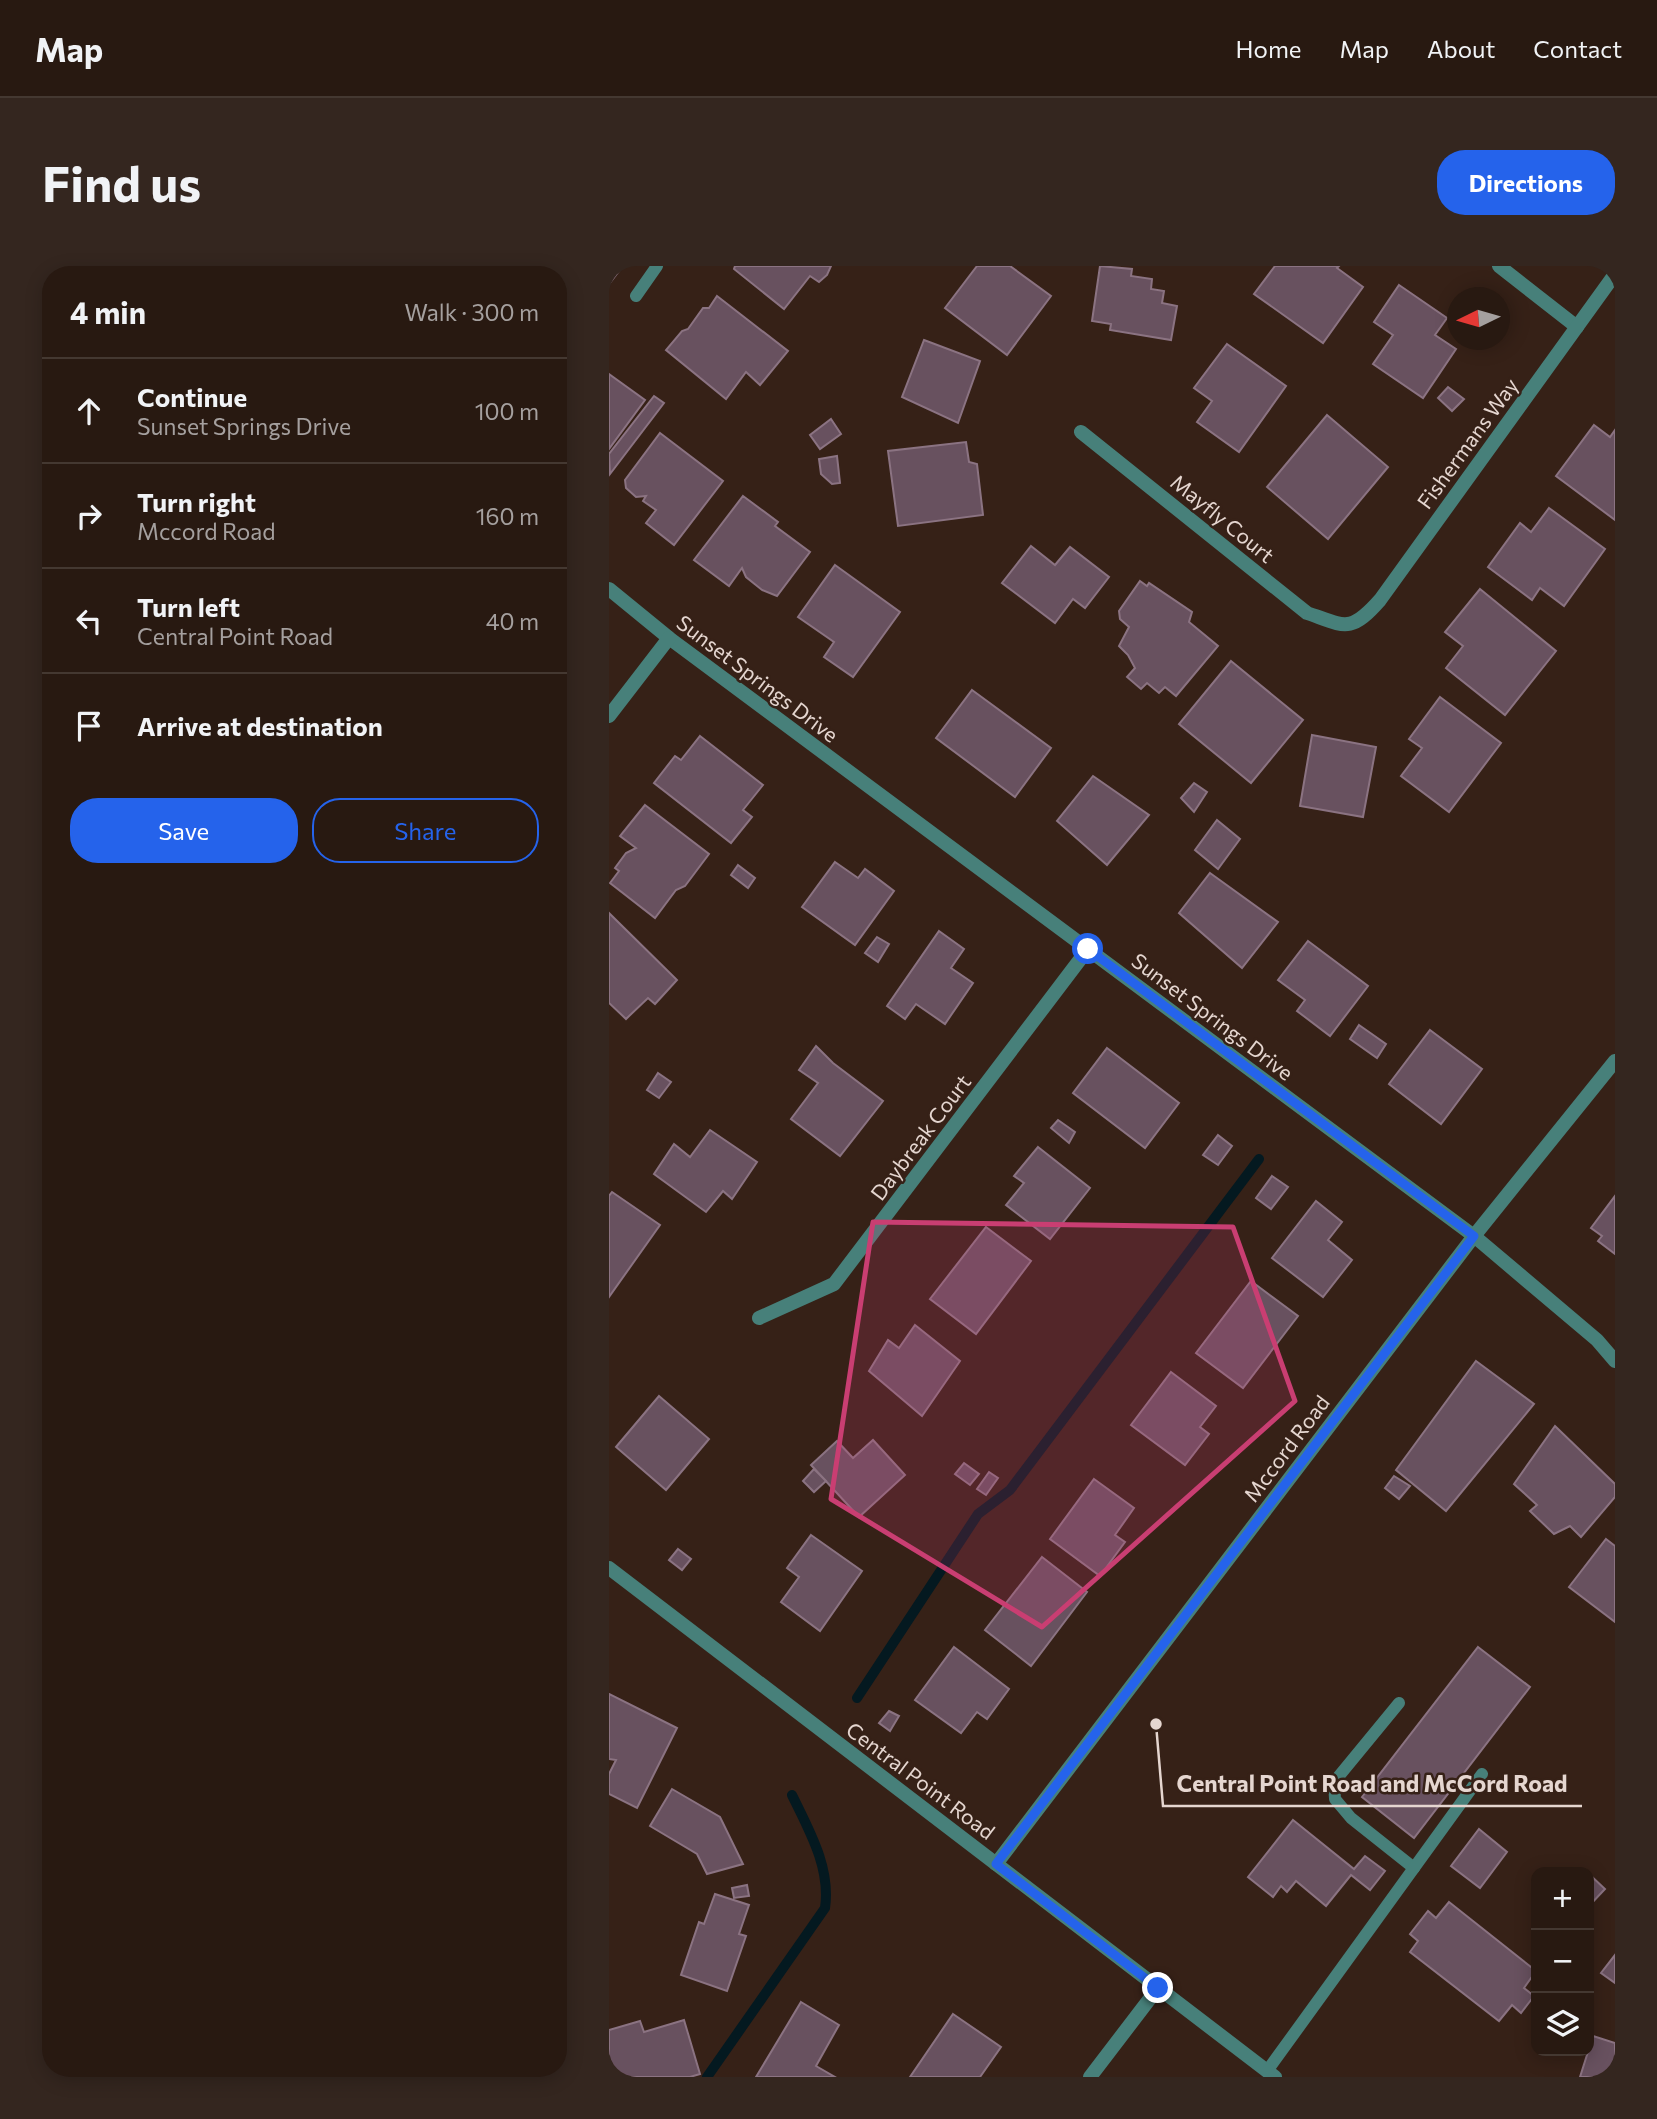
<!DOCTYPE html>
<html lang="en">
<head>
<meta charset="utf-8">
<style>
	:root { --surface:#281911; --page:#34261f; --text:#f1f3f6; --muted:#a5a09f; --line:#443831; --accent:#2563eb }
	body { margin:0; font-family:Commissioner,sans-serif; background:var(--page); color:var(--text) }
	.controls { position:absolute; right:21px; bottom:21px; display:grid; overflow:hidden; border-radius:14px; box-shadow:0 4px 18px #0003 }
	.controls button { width:63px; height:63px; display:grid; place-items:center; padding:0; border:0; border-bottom:2px solid var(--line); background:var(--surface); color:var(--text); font:35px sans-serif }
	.compass { position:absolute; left:838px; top:21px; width:63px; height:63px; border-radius:50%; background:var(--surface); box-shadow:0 4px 18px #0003; rotate:265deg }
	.stop { position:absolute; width:21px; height:21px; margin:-16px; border:5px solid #2563eb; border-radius:50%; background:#fff }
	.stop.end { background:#2563eb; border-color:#fff; box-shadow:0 2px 7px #0008 }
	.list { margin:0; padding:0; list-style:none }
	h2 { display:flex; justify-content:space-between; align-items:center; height:91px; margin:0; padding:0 28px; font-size:30px }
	h2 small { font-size:23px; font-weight:400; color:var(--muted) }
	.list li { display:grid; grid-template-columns:46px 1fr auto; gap:21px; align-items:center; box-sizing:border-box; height:105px; padding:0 28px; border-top:2px solid var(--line) }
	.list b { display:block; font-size:26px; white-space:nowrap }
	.list p { margin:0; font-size:23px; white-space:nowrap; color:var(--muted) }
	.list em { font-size:23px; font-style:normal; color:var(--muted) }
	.actions { display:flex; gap:14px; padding:21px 28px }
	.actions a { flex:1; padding:16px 0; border:2px solid var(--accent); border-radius:28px; text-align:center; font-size:24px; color:var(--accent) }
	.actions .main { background:var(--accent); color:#fff }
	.icon { flex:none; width:38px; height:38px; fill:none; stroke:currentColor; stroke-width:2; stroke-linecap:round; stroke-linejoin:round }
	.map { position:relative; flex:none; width:1006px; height:1811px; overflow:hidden; border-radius:28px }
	header { display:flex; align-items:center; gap:42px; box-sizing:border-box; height:98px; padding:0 35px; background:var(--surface); border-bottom:2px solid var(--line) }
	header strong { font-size:33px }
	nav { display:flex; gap:38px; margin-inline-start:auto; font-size:24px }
	.intro { display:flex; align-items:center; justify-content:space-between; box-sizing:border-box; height:168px; padding:0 42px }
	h1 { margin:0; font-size:49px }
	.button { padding:18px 32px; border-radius:28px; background:var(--accent); color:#fff; font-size:24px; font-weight:700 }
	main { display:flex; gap:42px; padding:0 42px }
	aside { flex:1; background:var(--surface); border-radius:28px; box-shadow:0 4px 18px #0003 }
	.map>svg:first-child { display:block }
</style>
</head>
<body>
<header>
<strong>Map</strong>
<nav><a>Home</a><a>Map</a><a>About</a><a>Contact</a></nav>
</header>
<div class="intro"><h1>Find us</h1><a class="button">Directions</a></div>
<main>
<aside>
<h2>4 min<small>Walk · 300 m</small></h2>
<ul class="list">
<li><svg class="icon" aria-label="ahead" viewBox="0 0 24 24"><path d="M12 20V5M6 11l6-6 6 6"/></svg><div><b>Continue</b><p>Sunset Springs Drive</p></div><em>100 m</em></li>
<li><svg class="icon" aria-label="right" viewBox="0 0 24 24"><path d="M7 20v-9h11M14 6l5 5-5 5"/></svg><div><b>Turn right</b><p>Mccord Road</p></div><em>160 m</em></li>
<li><svg class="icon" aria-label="left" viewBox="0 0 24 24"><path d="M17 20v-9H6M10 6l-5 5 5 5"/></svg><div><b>Turn left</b><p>Central Point Road</p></div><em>40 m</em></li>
<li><svg class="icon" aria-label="arrive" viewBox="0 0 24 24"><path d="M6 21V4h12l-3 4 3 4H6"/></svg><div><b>Arrive at destination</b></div></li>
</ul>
<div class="actions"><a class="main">Save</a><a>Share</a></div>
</aside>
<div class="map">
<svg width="1006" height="1811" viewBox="0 0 1006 1811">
	<rect width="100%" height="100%" fill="#362117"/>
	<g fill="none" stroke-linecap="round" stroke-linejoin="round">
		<g stroke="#041920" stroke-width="10">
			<polyline points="248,1432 369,1248 401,1224 650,893"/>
			<path d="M98 1811 216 1642C222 1602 200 1564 183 1529"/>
		</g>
	</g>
	<g fill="#68515f" stroke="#8b7382" stroke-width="2">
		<polygon points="0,0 13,1 0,18"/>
		<polygon points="126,0 222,0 218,9 210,16 201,10 175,43 125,3"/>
		<polygon points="368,0 401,0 442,30 398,89 336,42"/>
		<polygon points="491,0 523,3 522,10 543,13 542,23 555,25 553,37 568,40 562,74 501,64 502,58 483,55"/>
		<polygon points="666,0 730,0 728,2 754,21 714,77 645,28"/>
		<polygon points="790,19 838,52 826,69 847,83 814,132 764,98 784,69 765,56"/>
		<polygon points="108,30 179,85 151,119 137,106 117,133 57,84 73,65 79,63 94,42 100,42"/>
		<polygon points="315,74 371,95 349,157 293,131"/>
		<polygon points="618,78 677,120 630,186 588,156 603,135 585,122"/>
		<polygon points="0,108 36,134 0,183"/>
		<polygon points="839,121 855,133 843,145 829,132"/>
		<polygon points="45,130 55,137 1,208 0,188"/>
		<polygon points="718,149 779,201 719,273 658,221"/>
		<polygon points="222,153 232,168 211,183 201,169"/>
		<polygon points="985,159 1001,171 1006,164 1006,254 947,210"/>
		<polygon points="51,167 114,215 65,279 37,257 47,244 34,235 37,230 27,231 17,222 16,214"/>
		<polygon points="357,176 360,196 368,198 374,249 289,260 279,185"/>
		<polygon points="228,190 231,217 223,218 212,208 210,193"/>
		<polygon points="134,230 169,256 166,260 201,286 168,330 153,324 137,311 133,302 120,320 85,294"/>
		<polygon points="940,242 996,283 955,340 931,322 923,334 879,301 911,257 922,266"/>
		<polygon points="422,280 446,299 461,281 500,311 476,342 464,333 446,357 393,317"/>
		<polygon points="226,299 291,346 244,411 215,391 225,376 189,351"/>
		<polygon points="531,315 538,320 540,317 583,346 580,356 609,380 567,430 556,421 550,427 538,417 532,423 518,411 526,402 519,389 510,380 520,361 511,353 510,345"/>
		<polygon points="871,323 947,385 896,449 837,402 854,380 836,366"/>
		<polygon points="622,395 694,454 642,517 570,458"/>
		<polygon points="363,424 442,482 406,531 327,472"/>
		<polygon points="831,431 892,477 840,546 792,510 813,482 800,473"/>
		<polygon points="703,469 767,481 754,551 691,540"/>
		<polygon points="91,470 154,519 134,544 143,551 122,577 45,517 66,490 72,494"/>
		<polygon points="484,510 540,549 498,599 448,555"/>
		<polygon points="585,517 598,526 585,546 572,532"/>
		<polygon points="36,539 100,588 76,620 67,624 46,652 1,617 10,605 6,602 17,587 27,582 11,570"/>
		<polygon points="608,554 631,573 609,603 586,584"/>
		<polygon points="226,596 249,612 256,603 285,625 246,679 193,641"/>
		<polygon points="129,599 146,612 139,622 122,609"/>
		<polygon points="601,607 669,656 633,702 570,647"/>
		<polygon points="0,647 68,714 46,738 39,732 17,753 0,737"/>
		<polygon points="330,665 355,683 342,702 364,717 336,758 307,738 296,753 278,740"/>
		<polygon points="268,671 280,678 269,696 256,687"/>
		<polygon points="699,675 759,720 721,770 688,745 696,734 669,714"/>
		<polygon points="750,759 777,778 768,792 741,773"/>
		<polygon points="821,764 873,803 832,858 780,818"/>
		<polygon points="207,780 224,797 274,835 231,890 182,853 209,817 190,804"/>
		<polygon points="498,782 570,837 536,882 464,827"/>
		<polygon points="49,807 62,816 50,832 38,824"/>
		<polygon points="449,854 466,866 460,877 442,862"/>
		<polygon points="101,864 148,896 123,933 114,925 97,946 45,908 65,878 81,891"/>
		<polygon points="609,869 623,880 609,899 594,889"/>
		<polygon points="429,881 481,922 441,973 397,939 415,917 405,910"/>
		<polygon points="663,910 679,921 662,943 647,932"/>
		<polygon points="3,926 51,959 0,1031 0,930"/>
		<polygon points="1006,930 1006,988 989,975 993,970 982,962"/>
		<polygon points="707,935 733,956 719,974 743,994 714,1031 663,992"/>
		<polygon points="377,961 422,995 367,1068 321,1033"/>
		<polygon points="642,1015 689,1050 634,1122 587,1087"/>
		<polygon points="306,1059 351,1095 313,1150 260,1105 279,1074 290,1082"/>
		<polygon points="867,1095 925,1138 837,1245 787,1204"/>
		<polygon points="562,1106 607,1140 591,1161 600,1168 576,1199 522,1159"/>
		<polygon points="50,1130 100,1173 57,1224 7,1181"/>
		<polygon points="946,1160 1006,1218 1006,1231 972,1271 961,1260 945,1268 921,1245 928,1239 905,1218"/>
		<polygon points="264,1174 296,1209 250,1251 202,1199 228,1175 244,1192"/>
		<polygon points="355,1197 370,1208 361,1219 346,1208"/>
		<polygon points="205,1203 217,1215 205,1226 194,1215"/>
		<polygon points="380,1206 389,1212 377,1229 368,1223"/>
		<polygon points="785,1210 801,1220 790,1233 776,1222"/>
		<polygon points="485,1213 525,1242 506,1269 516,1276 491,1310 441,1273"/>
		<polygon points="202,1269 253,1305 211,1365 172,1336 190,1311 178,1302"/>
		<polygon points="997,1273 1006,1280 1006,1356 960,1321"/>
		<polygon points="69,1283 82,1293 73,1304 60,1294"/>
		<polygon points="433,1291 478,1326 422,1400 376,1364"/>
		<polygon points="345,1381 400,1423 378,1453 368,1446 352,1467 306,1434"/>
		<polygon points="869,1381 921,1421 805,1572 753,1531"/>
		<polygon points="0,1428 68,1462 28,1542 0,1528 0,1508 7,1494 0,1493"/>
		<polygon points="280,1445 290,1450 281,1465 270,1457"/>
		<polygon points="63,1523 111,1551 134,1598 98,1608 88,1588 41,1560"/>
		<polygon points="684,1554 745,1603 756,1590 776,1605 761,1624 742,1609 717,1640 687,1615 678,1626 672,1620 664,1631 639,1611"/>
		<polygon points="870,1563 898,1586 871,1622 842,1600"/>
		<polygon points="980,1608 996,1623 980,1640"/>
		<polygon points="138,1619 140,1630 125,1632 123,1622"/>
		<polygon points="106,1628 140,1639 130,1668 137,1670 118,1725 72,1709 90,1656 95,1658"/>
		<polygon points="840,1636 927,1705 915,1722 925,1730 912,1747 903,1739 890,1755 801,1686 809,1675 801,1668 819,1645 827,1652"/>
		<polygon points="1006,1689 1006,1717 992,1707"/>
		<polygon points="192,1736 230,1759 207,1800 226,1811 147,1811"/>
		<polygon points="344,1748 392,1781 371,1811 301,1811"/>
		<polygon points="75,1754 91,1808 81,1811 0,1811 0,1764 31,1755 35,1766"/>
		<polygon points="984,1770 1006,1777 1006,1811 971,1811"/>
	</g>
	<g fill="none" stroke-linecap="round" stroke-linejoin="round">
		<g stroke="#47807a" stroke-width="12">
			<polyline points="27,30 48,0"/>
			<polyline points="790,1437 725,1516 726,1533 742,1552 805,1602"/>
			<polyline points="658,1805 873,1508"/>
		</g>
		<g stroke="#47807a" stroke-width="14">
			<polyline points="890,0 968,61"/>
			<path d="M472 166 698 347C736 360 741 368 771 334L1006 8"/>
			<polyline points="0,323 60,372 865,970 988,1074 1006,1095"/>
			<polyline points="0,450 60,372"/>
			<polyline points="150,1052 225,1018 479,683"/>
			<polyline points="387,1598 865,970 1006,795"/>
		</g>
		<g stroke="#47807a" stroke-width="14">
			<polyline points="0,1302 666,1811"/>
			<polyline points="481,1811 549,1722"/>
		</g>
	</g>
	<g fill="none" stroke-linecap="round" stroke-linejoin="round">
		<polyline stroke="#2563eb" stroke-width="9" points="479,683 865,970 387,1598 549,1722"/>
	</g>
	<path fill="#c93e72" fill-opacity="0.2" stroke="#c93e72" stroke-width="5" stroke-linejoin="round" d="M264 956 624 961 686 1135 433 1361 222 1233Z"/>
	<g text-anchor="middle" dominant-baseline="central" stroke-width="5" stroke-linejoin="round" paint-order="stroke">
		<g font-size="21" fill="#e5d6d0" stroke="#362117">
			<text transform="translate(858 177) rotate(-54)">Fishermans Way</text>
			<text transform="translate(614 252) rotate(39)">Mayfly Court</text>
			<text transform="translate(149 412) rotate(37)">Sunset Springs Drive</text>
			<text transform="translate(604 750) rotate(37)">Sunset Springs Drive</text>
			<text transform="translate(311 871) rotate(-53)">Daybreak Court</text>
			<text transform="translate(677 1182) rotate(-53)">Mccord Road</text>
			<text transform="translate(312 1514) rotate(37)">Central Point Road</text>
		</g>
	</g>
	<path fill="none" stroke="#e5d6d0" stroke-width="2.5" d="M547 1458L554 1540H973"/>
	<circle fill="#e5d6d0" stroke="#362117" stroke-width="2.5" cx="547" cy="1458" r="7"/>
	<g font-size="23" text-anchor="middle" font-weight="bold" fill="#e5d6d0" stroke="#362117" stroke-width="5" stroke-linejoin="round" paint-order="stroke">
		<text x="763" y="1526">Central Point Road and McCord Road</text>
	</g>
</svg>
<div class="controls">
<button>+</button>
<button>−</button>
<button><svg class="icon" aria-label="layers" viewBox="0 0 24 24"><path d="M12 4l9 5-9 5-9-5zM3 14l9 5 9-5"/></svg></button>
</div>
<svg class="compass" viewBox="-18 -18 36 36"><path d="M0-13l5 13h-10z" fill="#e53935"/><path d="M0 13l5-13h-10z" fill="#a5a09f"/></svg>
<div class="stop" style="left:479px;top:683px"></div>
<div class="stop end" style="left:549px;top:1722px"></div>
</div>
</main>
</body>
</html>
